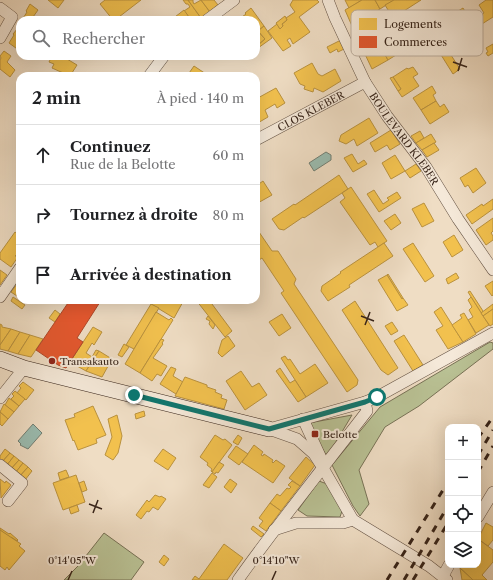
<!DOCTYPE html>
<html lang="fr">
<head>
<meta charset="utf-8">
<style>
	:root { --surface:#fff; --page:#f2f2f2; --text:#202124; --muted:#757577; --line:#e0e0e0 }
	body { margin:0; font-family:"Libre Caslon Text",serif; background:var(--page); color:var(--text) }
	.controls { position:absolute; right:12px; bottom:12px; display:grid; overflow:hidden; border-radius:8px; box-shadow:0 4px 16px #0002 }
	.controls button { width:36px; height:36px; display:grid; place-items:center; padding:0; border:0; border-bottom:1px solid var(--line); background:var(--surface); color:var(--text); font:20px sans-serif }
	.stop { position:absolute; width:12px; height:12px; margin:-9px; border:3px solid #0f766e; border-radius:50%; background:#fff }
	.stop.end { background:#0f766e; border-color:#fff; box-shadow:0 1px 4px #0008 }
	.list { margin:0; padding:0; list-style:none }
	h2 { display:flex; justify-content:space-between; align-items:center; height:52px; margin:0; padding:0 16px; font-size:17px }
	h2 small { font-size:13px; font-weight:400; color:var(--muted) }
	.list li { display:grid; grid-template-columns:26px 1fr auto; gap:12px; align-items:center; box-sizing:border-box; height:60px; padding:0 16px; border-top:1px solid var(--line) }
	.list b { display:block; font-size:15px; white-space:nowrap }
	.list p { margin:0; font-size:13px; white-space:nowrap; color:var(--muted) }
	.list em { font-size:13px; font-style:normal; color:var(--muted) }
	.icon { flex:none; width:22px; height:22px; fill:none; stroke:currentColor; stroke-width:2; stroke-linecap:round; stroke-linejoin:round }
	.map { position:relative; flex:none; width:493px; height:580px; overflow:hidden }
	.search { position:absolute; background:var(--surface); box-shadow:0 4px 16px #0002; left:16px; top:16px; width:244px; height:44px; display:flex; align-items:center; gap:10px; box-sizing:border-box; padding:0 14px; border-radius:12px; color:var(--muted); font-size:15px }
	.panel { position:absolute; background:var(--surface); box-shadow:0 4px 16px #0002; left:16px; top:72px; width:244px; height:232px; border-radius:12px }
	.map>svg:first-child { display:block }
</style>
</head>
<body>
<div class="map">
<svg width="493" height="580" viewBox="0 0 493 580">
	<rect width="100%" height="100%" fill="#efddc4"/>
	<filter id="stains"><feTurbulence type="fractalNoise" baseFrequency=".005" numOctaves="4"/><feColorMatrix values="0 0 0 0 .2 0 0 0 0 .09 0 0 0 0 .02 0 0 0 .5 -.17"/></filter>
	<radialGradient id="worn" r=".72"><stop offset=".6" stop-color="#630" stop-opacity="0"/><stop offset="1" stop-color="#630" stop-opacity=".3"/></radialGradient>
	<g fill="#b9c194" stroke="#787256">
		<polygon points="490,342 493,343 493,349 419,406 385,427 359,470 369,504 360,516 353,506 332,465 380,407"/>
		<polygon points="352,415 327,457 309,423"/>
		<polygon points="319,481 327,484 342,511 340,517 307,516 298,510"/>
		<polygon points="104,533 144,562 131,580 64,580 78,566"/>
	</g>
	<g fill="#9abcb0" stroke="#727f74">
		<polygon points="326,152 331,155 331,160 314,171 309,163"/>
		<polygon points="33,424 42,433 28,449 20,445 21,444 18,441"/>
	</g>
	<g fill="#f2c14e" stroke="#ba923e">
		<polygon points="48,0 64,0 58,8"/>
		<polygon points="105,0 141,0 115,20 113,20 100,4"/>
		<polygon points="183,0 188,0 201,18 198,20 191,20 184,11 190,7 188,4 186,4"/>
		<polygon points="188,0 193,0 193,2 194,4 201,0 210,12 201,18"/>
		<polygon points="201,0 214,0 218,5 210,12"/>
		<polygon points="293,0 317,0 319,2 299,17 310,32 293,44 290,38 287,40 291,46 283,51 268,31 277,24 280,29 283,26 282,24 287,20 286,18 295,12 290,5"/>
		<polygon points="345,0 362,0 349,8"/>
		<polygon points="362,0 375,0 380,9 352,26 345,10"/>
		<polygon points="375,0 394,0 380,9"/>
		<polygon points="394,0 421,0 393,18 385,5"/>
		<polygon points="486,0 493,0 493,17 474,29 470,21 484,13 479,5"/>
		<polygon points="30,4 38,10 33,17 37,20 22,20 27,12 26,11"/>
		<polygon points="251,8 264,26 258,31 265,39 257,46 258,48 256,50 256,20 238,20 246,14 245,13"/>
		<polygon points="463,8 466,13 458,17 455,13"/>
		<polygon points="184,10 189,17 186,20 171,20"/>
		<polygon points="285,16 287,20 282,24 283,26 280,29 276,23"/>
		<polygon points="372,24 379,38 376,40 388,60 372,69 355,33"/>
		<polygon points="264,26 272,38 258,48 257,46 265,39 258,31"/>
		<polygon points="18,28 20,29 20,51 9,43 14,35 13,34"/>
		<polygon points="407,37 412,45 388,60 384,53 390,49 389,47"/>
		<polygon points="343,39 346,48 338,52 337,49 330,53 327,47"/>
		<polygon points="450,43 453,48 449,52 460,69 453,74 438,50"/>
		<polygon points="493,44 493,53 488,56 486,53 488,52 486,48"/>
		<polygon points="4,51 11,56 7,62 15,70 10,77 0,69 0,60 1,58 0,56"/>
		<polygon points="52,56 62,56 77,65 70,76 52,68 54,64 49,62"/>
		<polygon points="312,63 318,74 322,76 335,69 341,81 323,92 314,88 313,92 304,89 305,86 300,84 294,73"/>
		<polygon points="194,66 209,76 187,76"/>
		<polygon points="413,67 418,74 413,77 419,86 402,97 398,91 401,89 393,77 407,68 408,69"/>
		<polygon points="393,77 401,89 398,91 390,78"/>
		<polygon points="432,86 436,93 433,95 436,101 421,110 413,98"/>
		<polygon points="276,88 285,103 277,108 275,104 265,110 268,117 256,124 256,99"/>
		<polygon points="436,101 440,107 444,104 449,112 430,124 421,110"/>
		<polygon points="369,118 378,133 357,146 354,139 346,144 339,141 341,135"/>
		<polygon points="391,130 400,144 390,150 387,145 375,152 370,143"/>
		<polygon points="420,131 424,138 416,143 411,136"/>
		<polygon points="431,134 436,142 422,150 416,143"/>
		<polygon points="434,143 439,150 427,157 422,150"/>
		<polygon points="352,154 358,164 364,160 367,164 353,172 344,158"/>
		<polygon points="395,155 405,171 391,179 382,163"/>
		<polygon points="416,164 421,171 410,178 405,171"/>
		<polygon points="476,168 486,183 473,193 468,185 465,187 460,178"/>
		<polygon points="339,175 348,189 304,218 303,217 284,230 279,229 272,219 294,204 295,205"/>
		<polygon points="263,181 272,195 256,204 256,186"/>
		<polygon points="351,187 387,241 378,247 375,242 370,245 340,202 345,198 342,193"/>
		<polygon points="374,190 383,204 389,200 387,198 397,192 401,198 379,212 367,194"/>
		<polygon points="493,199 493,209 472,224 466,215 482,204 483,206"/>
		<polygon points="424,203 434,221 422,227 412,209"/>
		<polygon points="395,214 401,223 391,230 384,221"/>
		<polygon points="493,218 493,231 491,233 493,236 493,240 486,245 476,230"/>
		<polygon points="256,231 259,232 272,251 278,251 296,279 294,284 358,380 357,385 347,392 281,293 284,291 262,258 259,260 256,256"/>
		<polygon points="15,232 20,236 19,243 20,244 20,254 19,255 17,254 15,256 18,257 11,267 0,259 0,253"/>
		<polygon points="454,235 463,250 452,257 443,242"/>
		<polygon points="384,243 393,256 349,285 350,287 328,301 321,291 322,286 341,273 340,272"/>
		<polygon points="413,243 434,276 425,282 403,249"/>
		<polygon points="0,270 7,275 0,285"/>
		<polygon points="456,273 459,278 448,284 446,279"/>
		<polygon points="388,274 403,298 402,299 387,275"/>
		<polygon points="387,275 402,299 403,298 408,305 397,311 378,280"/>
		<polygon points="493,281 493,295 492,296 485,286"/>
		<polygon points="17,284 20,286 20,298 11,292"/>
		<polygon points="470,291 483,311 481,313 468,292"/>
		<polygon points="13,297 25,305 22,309 11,301"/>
		<polygon points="471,297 489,325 476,333 468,320 473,317 469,310 472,307 468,300"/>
		<polygon points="153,300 184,300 174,318 151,304"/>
		<polygon points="196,300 209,300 232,331 225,337"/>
		<polygon points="355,301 398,368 388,375 381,370 342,310"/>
		<polygon points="151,304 159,308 134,349 126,345"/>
		<polygon points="493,304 493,309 483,316 481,313"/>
		<polygon points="441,307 463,342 448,349 436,330 443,326 434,312"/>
		<polygon points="493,309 493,324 490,326 483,316"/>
		<polygon points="55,310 60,314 55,322 49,318"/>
		<polygon points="156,312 169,320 171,318 173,320 140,373 125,364"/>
		<polygon points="464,313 476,334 463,342 452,325 462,318 460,315"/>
		<polygon points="282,314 291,328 279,336 269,322"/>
		<polygon points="208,316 215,325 213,329 209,324 210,321 206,319"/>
		<polygon points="392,322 398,331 391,335 385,326"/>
		<polygon points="0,324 2,325 2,327 11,329 0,345"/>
		<polygon points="93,327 102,332 94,345 92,343 86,353 92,357 96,350 99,351 86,371 70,362"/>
		<polygon points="11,329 20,332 8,351 0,349 0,345"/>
		<polygon points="20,332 30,335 18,354 8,351"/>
		<polygon points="30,335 43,339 31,357 18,354"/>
		<polygon points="404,335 423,365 413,371 394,341"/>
		<polygon points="228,336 235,346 222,357 218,353 222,340"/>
		<polygon points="161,339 164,340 162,343 163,344 153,358 167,366 161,376 157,374 152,381 140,373"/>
		<polygon points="124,344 129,347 122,357 118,355"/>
		<polygon points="99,351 112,359 102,377 86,371"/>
		<polygon points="285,356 288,360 290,359 300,374 315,364 328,383 306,397 281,358"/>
		<polygon points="171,367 176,369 173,376 183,382 176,394 160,384"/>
		<polygon points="280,368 290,383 295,380 306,397 298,402 276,371"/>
		<polygon points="241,371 252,387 259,383 267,395 245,410 226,381"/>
		<polygon points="185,377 207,385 207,387 216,390 215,392 222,395 221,398 227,400 224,409 175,396"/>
		<polygon points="23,382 34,390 26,400 17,393 21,388 19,386"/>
		<polygon points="15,391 25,399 19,406 11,399 14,396 12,394"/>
		<polygon points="9,398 19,406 14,412 5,405"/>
		<polygon points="4,404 14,412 8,419 0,412"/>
		<polygon points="93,406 106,435 96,439 97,443 78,450 74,440 73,441 65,420 75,417 74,414"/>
		<polygon points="144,411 145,416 136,419 135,414"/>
		<polygon points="0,412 8,419 2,426 0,424"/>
		<polygon points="117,415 122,436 118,453 113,460 105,455 112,437 108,419"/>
		<polygon points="215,435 223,440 225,439 232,445 212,472 211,471 212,469 207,465 208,463 200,457"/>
		<polygon points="238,435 242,438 238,445 233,442"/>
		<polygon points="254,445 263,452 261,455 263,456 264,454 273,460 272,462 273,463 276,460 285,466 273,483 242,462"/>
		<polygon points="236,446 248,454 239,465 228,457"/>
		<polygon points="5,449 10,453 2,462 0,460 0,456"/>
		<polygon points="163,449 176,458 168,470 154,461"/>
		<polygon points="10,453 14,456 7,465 2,462"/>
		<polygon points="14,456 19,460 11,469 7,465"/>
		<polygon points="306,457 315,465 300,486 289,478"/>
		<polygon points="19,460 23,463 16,472 11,469"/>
		<polygon points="219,462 224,465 218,473 216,472 215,474 212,472"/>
		<polygon points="23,463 28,467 20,476 16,472"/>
		<polygon points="28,467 32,471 25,480 20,476"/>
		<polygon points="66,470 69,477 60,480 58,473"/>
		<polygon points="212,473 217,477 209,488 203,485"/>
		<polygon points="76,475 85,502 63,510 53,483"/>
		<polygon points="0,479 5,483 6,481 11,485 1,498"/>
		<polygon points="230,479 237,484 231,493 224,487"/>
		<polygon points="84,481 87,490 82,492 79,483"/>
		<polygon points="292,481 300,486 281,511 270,503 277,494 280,496 287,488 289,489 291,487 288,485"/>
		<polygon points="155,495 160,497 161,496 166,499 158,510 153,507 149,512 147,511 141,519 136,515 147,500 149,502"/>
		<polygon points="270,503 281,511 266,531 259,526 263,521 259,518"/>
		<polygon points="77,505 79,511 71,514 69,508"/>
		<polygon points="486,523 493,527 493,540 488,546 478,539"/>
		<polygon points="253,526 264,534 261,537 251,529"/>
		<polygon points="0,528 9,534 10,533 18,540 17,541 11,537 10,538 0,530"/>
		<polygon points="0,530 21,544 19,546 25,551 9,570 7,567 5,570 0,566"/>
		<polygon points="478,539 493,550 493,562 482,575 487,580 473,580 460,568 461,565 478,565"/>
		<polygon points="224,544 243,558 227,580 192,580 195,576 199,579"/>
		<polygon points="164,555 169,559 164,566 159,562"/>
		<polygon points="460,568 473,580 462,580"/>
	</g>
	<polygon fill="#e4572e" stroke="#b04728" points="70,300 97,300 100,302 77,338 83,342 66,368 58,365 36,350"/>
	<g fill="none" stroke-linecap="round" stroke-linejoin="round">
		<defs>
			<g id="street">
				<path id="s1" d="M328 0 335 18 365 82 387 116 426 167 458 219 493 270"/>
				<polyline points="0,8 12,17 0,38"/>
				<polyline points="207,20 234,0"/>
				<polyline points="149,76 164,56"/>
				<path id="s2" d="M256 140 365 82"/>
				<polyline points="0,297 20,268"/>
				<polyline points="0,398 24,368"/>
				<polyline points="303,419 321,458"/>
				<polyline points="269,429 365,402 377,397 493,333"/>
				<polyline points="269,429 297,439 314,454 323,468 353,520 429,566 447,580"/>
				<polyline points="0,465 22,483 8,501"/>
				<polyline points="478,517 493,492"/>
				<polyline points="274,530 296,523 343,523 353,520"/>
				<polyline points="443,576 449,565"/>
				<path d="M238 580C279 522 324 467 367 411L365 402"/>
			</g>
			<polyline id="secondary" points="0,359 24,368 269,429"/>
		</defs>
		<use href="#street" stroke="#645244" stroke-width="12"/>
		<use href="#secondary" stroke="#362319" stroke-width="16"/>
		<use href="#street" stroke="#f5e9d9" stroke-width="11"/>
		<use href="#secondary" stroke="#f5e9d9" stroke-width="15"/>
		<g stroke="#362319" stroke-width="3" stroke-dasharray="7 7" stroke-linecap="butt">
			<polyline points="478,438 493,417"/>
			<polyline points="478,455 493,430"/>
			<polyline points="478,472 493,446"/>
			<polyline points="387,580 448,482"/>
			<polyline points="404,580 448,506"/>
			<polyline points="413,580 448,523"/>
		</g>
	</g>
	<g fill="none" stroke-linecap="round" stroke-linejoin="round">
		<polyline stroke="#0f766e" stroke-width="5" points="134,395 269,429 365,402 377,397"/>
	</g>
	<path fill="none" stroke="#362319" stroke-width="1.5" d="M453 62 467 67M458 71 462 58M361 316 374 321M365 325 370 312M89 504 102 509M93 513 98 500M68 580 72 571M272 580 276 571"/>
	<g fill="#8f2418" stroke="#f5e9d9" stroke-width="1.5">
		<circle cx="52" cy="361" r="4"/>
		<rect x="311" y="430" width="8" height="8" rx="2"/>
	</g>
	<g text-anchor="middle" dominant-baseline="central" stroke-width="4" stroke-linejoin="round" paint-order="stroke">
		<g font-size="10" fill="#362319" stroke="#f5e9d9">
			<text stroke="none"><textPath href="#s2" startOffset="62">CLOS KLEBER</textPath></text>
			<text stroke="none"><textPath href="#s1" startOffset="159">BOULEVARD KLEBER</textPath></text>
		</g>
		<g font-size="10" fill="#362319" stroke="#f5e9d9" text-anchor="start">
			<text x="60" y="361">Transakauto</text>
			<text x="323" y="434">Belotte</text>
		</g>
	</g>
	<rect x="351" y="10" width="132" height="46" rx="6" fill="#f5e9d9" stroke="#bcae9f" stroke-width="1"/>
	<rect x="359" y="18" width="18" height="12" fill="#f2c14e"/>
	<rect x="359" y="36" width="18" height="12" fill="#e4572e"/>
	<g font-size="11" fill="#362319">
		<text x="384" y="28">Logements</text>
		<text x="384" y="46">Commerces</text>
	</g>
	<g font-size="10" text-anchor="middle" fill="#362319" stroke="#f5e9d9" stroke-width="4" stroke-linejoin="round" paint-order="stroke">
		<text x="72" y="564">0°14'05"W</text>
		<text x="276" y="564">0°14'10"W</text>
	</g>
	<rect width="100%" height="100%" filter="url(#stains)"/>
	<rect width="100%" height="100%" fill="url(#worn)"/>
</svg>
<div class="controls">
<button>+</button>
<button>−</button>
<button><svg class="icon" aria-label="locate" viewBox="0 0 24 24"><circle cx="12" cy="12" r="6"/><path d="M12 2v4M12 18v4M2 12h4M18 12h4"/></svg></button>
<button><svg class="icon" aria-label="layers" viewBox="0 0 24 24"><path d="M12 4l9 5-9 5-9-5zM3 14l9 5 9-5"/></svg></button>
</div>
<div class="stop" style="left:377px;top:397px"></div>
<div class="stop end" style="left:134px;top:395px"></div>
<div class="search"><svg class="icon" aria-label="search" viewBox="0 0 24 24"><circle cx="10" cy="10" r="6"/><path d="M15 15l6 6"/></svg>Rechercher</div>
<section class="panel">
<h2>2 min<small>À pied · 140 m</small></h2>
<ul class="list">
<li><svg class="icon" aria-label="ahead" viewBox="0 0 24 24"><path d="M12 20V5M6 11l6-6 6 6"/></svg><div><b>Continuez</b><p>Rue de la Belotte</p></div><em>60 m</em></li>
<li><svg class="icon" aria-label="right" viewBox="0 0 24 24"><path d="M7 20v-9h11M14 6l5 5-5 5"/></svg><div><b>Tournez à droite</b></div><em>80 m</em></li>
<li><svg class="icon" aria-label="arrive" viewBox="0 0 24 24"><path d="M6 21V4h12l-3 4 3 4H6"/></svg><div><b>Arrivée à destination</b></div></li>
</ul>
</section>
</div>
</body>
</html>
